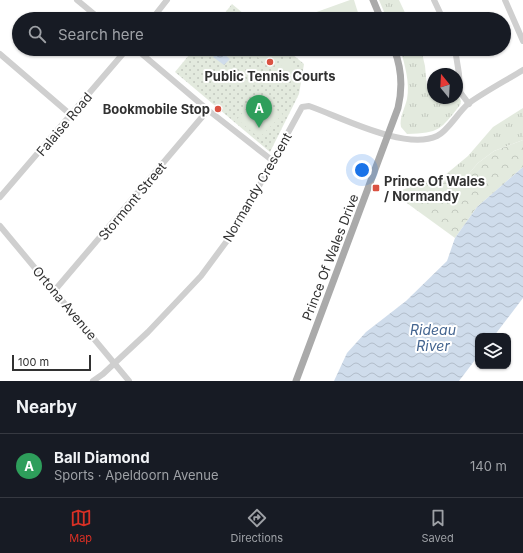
<!DOCTYPE html>
<html lang="en">
<head>
<meta charset="utf-8">
<style>
	:root { --surface:#171b24; --page:#20242c; --text:#f1f3f6; --muted:#9ea1a6; --line:#363941; --accent:#d93025 }
	body { margin:0; font-family:Inter,sans-serif; background:var(--page); color:var(--text) }
	.controls { position:absolute; right:12px; bottom:12px; display:grid; overflow:hidden; border-radius:8px; box-shadow:0 1px 3px #0004 }
	.controls button { width:36px; height:36px; display:grid; place-items:center; padding:0; border:0; border-bottom:1px solid var(--line); background:var(--surface); color:var(--text); font:20px sans-serif }
	.compass { position:absolute; left:427px; top:68px; width:36px; height:36px; border-radius:50%; background:var(--surface); box-shadow:0 1px 3px #0004; rotate:342deg }
	.scale { position:absolute; left:12px; bottom:10px; width:79px; box-sizing:border-box; padding-left:4px; border:2px solid #323232; border-top:0; font-size:11px; line-height:14px; white-space:nowrap; color:#323232; -webkit-text-stroke:3px #fff; paint-order:stroke }
	.you { position:absolute; left:362px; top:170px; width:14px; height:14px; margin:-10px; border:3px solid #fff; border-radius:50%; background:#1a73e8; box-shadow:0 0 0 6px #1a73e833 }
	.badge { display:grid; place-items:center; width:26px; height:26px; border-radius:50%; background:var(--accent); color:#fff; font-size:13px; font-weight:700 }
	.pin { position:absolute; translate:-50% -33px; filter:drop-shadow(0 1px 2px #0008) }
	.pin::after { content:''; position:absolute; top:21px; width:14px; height:12px; background:inherit; clip-path:polygon(0 0,100% 0,50% 100%) }
	.list { margin:0; padding:0; list-style:none }
	h2 { display:flex; justify-content:space-between; align-items:center; height:52px; margin:0; padding:0 16px; font-size:17px }
	h2 small { font-size:13px; font-weight:400; color:var(--muted) }
	.list li { display:grid; grid-template-columns:26px 1fr auto; gap:12px; align-items:center; box-sizing:border-box; height:64px; padding:0 16px; border-top:1px solid var(--line) }
	.list b { display:block; font-size:15px; white-space:nowrap }
	.list p { margin:0; font-size:13px; white-space:nowrap; color:var(--muted) }
	.list em { font-size:13px; font-style:normal; color:var(--muted) }
	.icon { flex:none; width:22px; height:22px; fill:none; stroke:currentColor; stroke-width:2; stroke-linecap:round; stroke-linejoin:round }
	.map { position:relative; flex:none; width:523px; height:381px; overflow:hidden }
	.search { position:absolute; background:var(--surface); box-shadow:0 1px 3px #0004; left:12px; right:12px; top:12px; height:44px; display:flex; align-items:center; gap:10px; box-sizing:border-box; padding:0 14px; border-radius:22px; color:var(--muted); font-size:15px }
	.sheet { height:116px; background:var(--surface) }
	nav { display:flex; justify-content:space-around; align-items:center; box-sizing:border-box; height:56px; border-top:1px solid var(--line); background:var(--surface); font-size:11px; color:var(--muted) }
	nav a { display:grid; justify-items:center; gap:2px }
	nav .on { color:var(--accent) }
	.map>svg:first-child { display:block }
</style>
</head>
<body>
<div class="map">
<svg width="523" height="381" viewBox="0 0 523 381">
	<defs>
		<pattern id="grass-tufts" width="24" height="20" patternUnits="userSpaceOnUse"><rect width="24" height="20" fill="#e3eade"/><path d="M3 7l-1-3M5 7V3M7 7l1-3M15 17l-1-3M17 17v-4M19 17l1-3" fill="none" stroke="#c3c9bf"/></pattern>
		<pattern id="forest-crowns" width="20" height="18" patternUnits="userSpaceOnUse"><rect width="20" height="18" fill="#e3eade"/><path d="M2 6a3 3 0 1 1 6 0M12 15a3 3 0 1 1 6 0" fill="none" stroke="#c3c9bf"/></pattern>
		<pattern id="park-dots" width="8" height="8" patternUnits="userSpaceOnUse"><rect width="8" height="8" fill="#e3eade"/><path d="M2 2h.1M6 6h.1" fill="none" stroke="#c3c9bf" stroke-width="1.8" stroke-linecap="round"/></pattern>
		<pattern id="water-waves" width="16" height="10" patternUnits="userSpaceOnUse"><rect width="16" height="10" fill="#cfdceb"/><path d="M0 5q4-4 8 0t8 0" fill="none" stroke="#b2bdca"/></pattern>
	</defs>
	<rect width="100%" height="100%" fill="#fff"/>
	<g fill="url(#grass-tufts)">
		<polygon points="379,0 399,0 408,19 387,19"/>
		<path d="M400 49H421L425 66 427 88H433V98H457V94L461 101 460 105C440 130 440 133 407 134L401 127C399 118 405 108 407 99 410 83 405 65 400 49Z"/>
		<polygon points="523,108 523,140 494,151 478,163 459,185 445,175 468,156 493,127"/>
	</g>
	<polygon fill="url(#forest-crowns)" points="523,140 523,167 477,207 455,238 393,193 445,175 459,185 478,163 494,151"/>
	<g fill="url(#park-dots)">
		<polygon points="232,4 250,19 220,19"/>
		<polygon points="194,49 286,49 304,64 299,94 270,152 175,72"/>
	</g>
	<g fill="#e3eade">
		<polygon points="350,0 354,0 360,19 297,19"/>
		<polygon points="262,49 277,49 283,54 271,69 256,56"/>
		<polygon points="287,58 301,70 293,80 279,68"/>
		<polygon points="259,106 272,107 283,114 259,138 237,119 245,110"/>
	</g>
	<g fill="url(#water-waves)">
		<polygon points="219,50 230,59 224,65 213,57"/>
		<polygon points="523,167 523,298 494,336 478,336 478,356 459,381 334,381 347,353 366,332 406,301 447,261 455,238 477,207"/>
	</g>
	<g fill="none" stroke-linecap="round" stroke-linejoin="round">
		<g stroke="#cfcfcf" stroke-width="6">
			<polyline points="77,0 100,19"/>
			<polyline points="434,0 443,19"/>
			<polyline points="505,0 523,41"/>
			<polyline points="152,19 167,0"/>
			<polyline points="136,49 208,110 273,161"/>
			<polyline points="455,49 459,74 460,92 469,104"/>
			<polyline points="0,54 71,115"/>
			<polyline points="0,197 127,49"/>
			<polyline points="0,226 129,381"/>
			<polyline points="55,290 208,110"/>
			<path d="M93 381 103 374 148 332 201 276 235 230 302 107 309 106C341 117 405 151 437 136 448 131 458 112 469 103 486 91 505 81 523 70"/>
		</g>
		<g stroke="#aaa" stroke-width="7">
			<polyline points="373,0 381,19"/>
			<path d="M296 381 398 108C403 87 402 69 394 49"/>
		</g>
	</g>
	<g fill="#da5242" stroke="#fff" stroke-width="1.5">
		<circle cx="270" cy="62" r="4"/>
		<circle cx="218" cy="109" r="4"/>
		<rect x="372" y="184" width="8" height="8" rx="2"/>
	</g>
	<g text-anchor="middle" dominant-baseline="central" stroke-width="4" stroke-linejoin="round" paint-order="stroke">
		<g font-size="13" font-weight="bold" fill="#323232" stroke="#fff">
			<text x="270" y="76">Public Tennis Courts</text>
			<text x="210" y="109" text-anchor="end">Bookmobile Stop</text>
			<text x="384" y="181" text-anchor="start">Prince Of Wales<tspan x="384" dy="15">/ Normandy</tspan></text>
		</g>
		<g font-size="13" fill="#323232" stroke="#fff">
			<text transform="translate(64 124) rotate(-50)">Falaise Road</text>
			<text transform="translate(257 187) rotate(-60)">Normandy Crescent</text>
			<text transform="translate(132 201) rotate(-50)">Stormont Street</text>
			<text transform="translate(330 257) rotate(-69)">Prince Of Wales Drive</text>
			<text transform="translate(65 303) rotate(50)">Ortona Avenue</text>
		</g>
		<g font-size="14" font-style="italic" fill="#446590" stroke="#fff">
			<text x="433" y="329">Rideau<tspan x="433" dy="16">River</tspan></text>
		</g>
	</g>
</svg>
<div class="controls">
<button><svg class="icon" aria-label="layers" viewBox="0 0 24 24"><path d="M12 4l9 5-9 5-9-5zM3 14l9 5 9-5"/></svg></button>
</div>
<svg class="compass" viewBox="-18 -18 36 36"><path d="M0-13l5 13h-10z" fill="#e53935"/><path d="M0 13l5-13h-10z" fill="#9ea1a6"/></svg>
<div class="scale">100 m</div>
<div class="you"></div>
<div class="pin badge" style="left:259px;top:128px;background:#2e9e5b">A</div>
<div class="search"><svg class="icon" aria-label="search" viewBox="0 0 24 24"><circle cx="10" cy="10" r="6"/><path d="M15 15l6 6"/></svg>Search here</div>
</div>
<section class="sheet">
<h2>Nearby<small></small></h2>
<ul class="list">
<li><span class="badge" style="background:#2e9e5b">A</span><div><b>Ball Diamond</b><p>Sports · Apeldoorn Avenue</p></div><em>140 m</em></li>
</ul>
</section>
<nav>
<a class="on"><svg class="icon" aria-label="map" viewBox="0 0 24 24"><path d="M3 6l6-2 6 2 6-2v14l-6 2-6-2-6 2zM9 4v14M15 6v14"/></svg>Map</a>
<a><svg class="icon" aria-label="directions" viewBox="0 0 24 24"><path d="M12 3l9 9-9 9-9-9zM9 14v-3h6M13 9l2 2-2 2"/></svg>Directions</a>
<a><svg class="icon" aria-label="saved" viewBox="0 0 24 24"><path d="M7 4h10v16l-5-4-5 4z"/></svg>Saved</a>
</nav>
</body>
</html>
